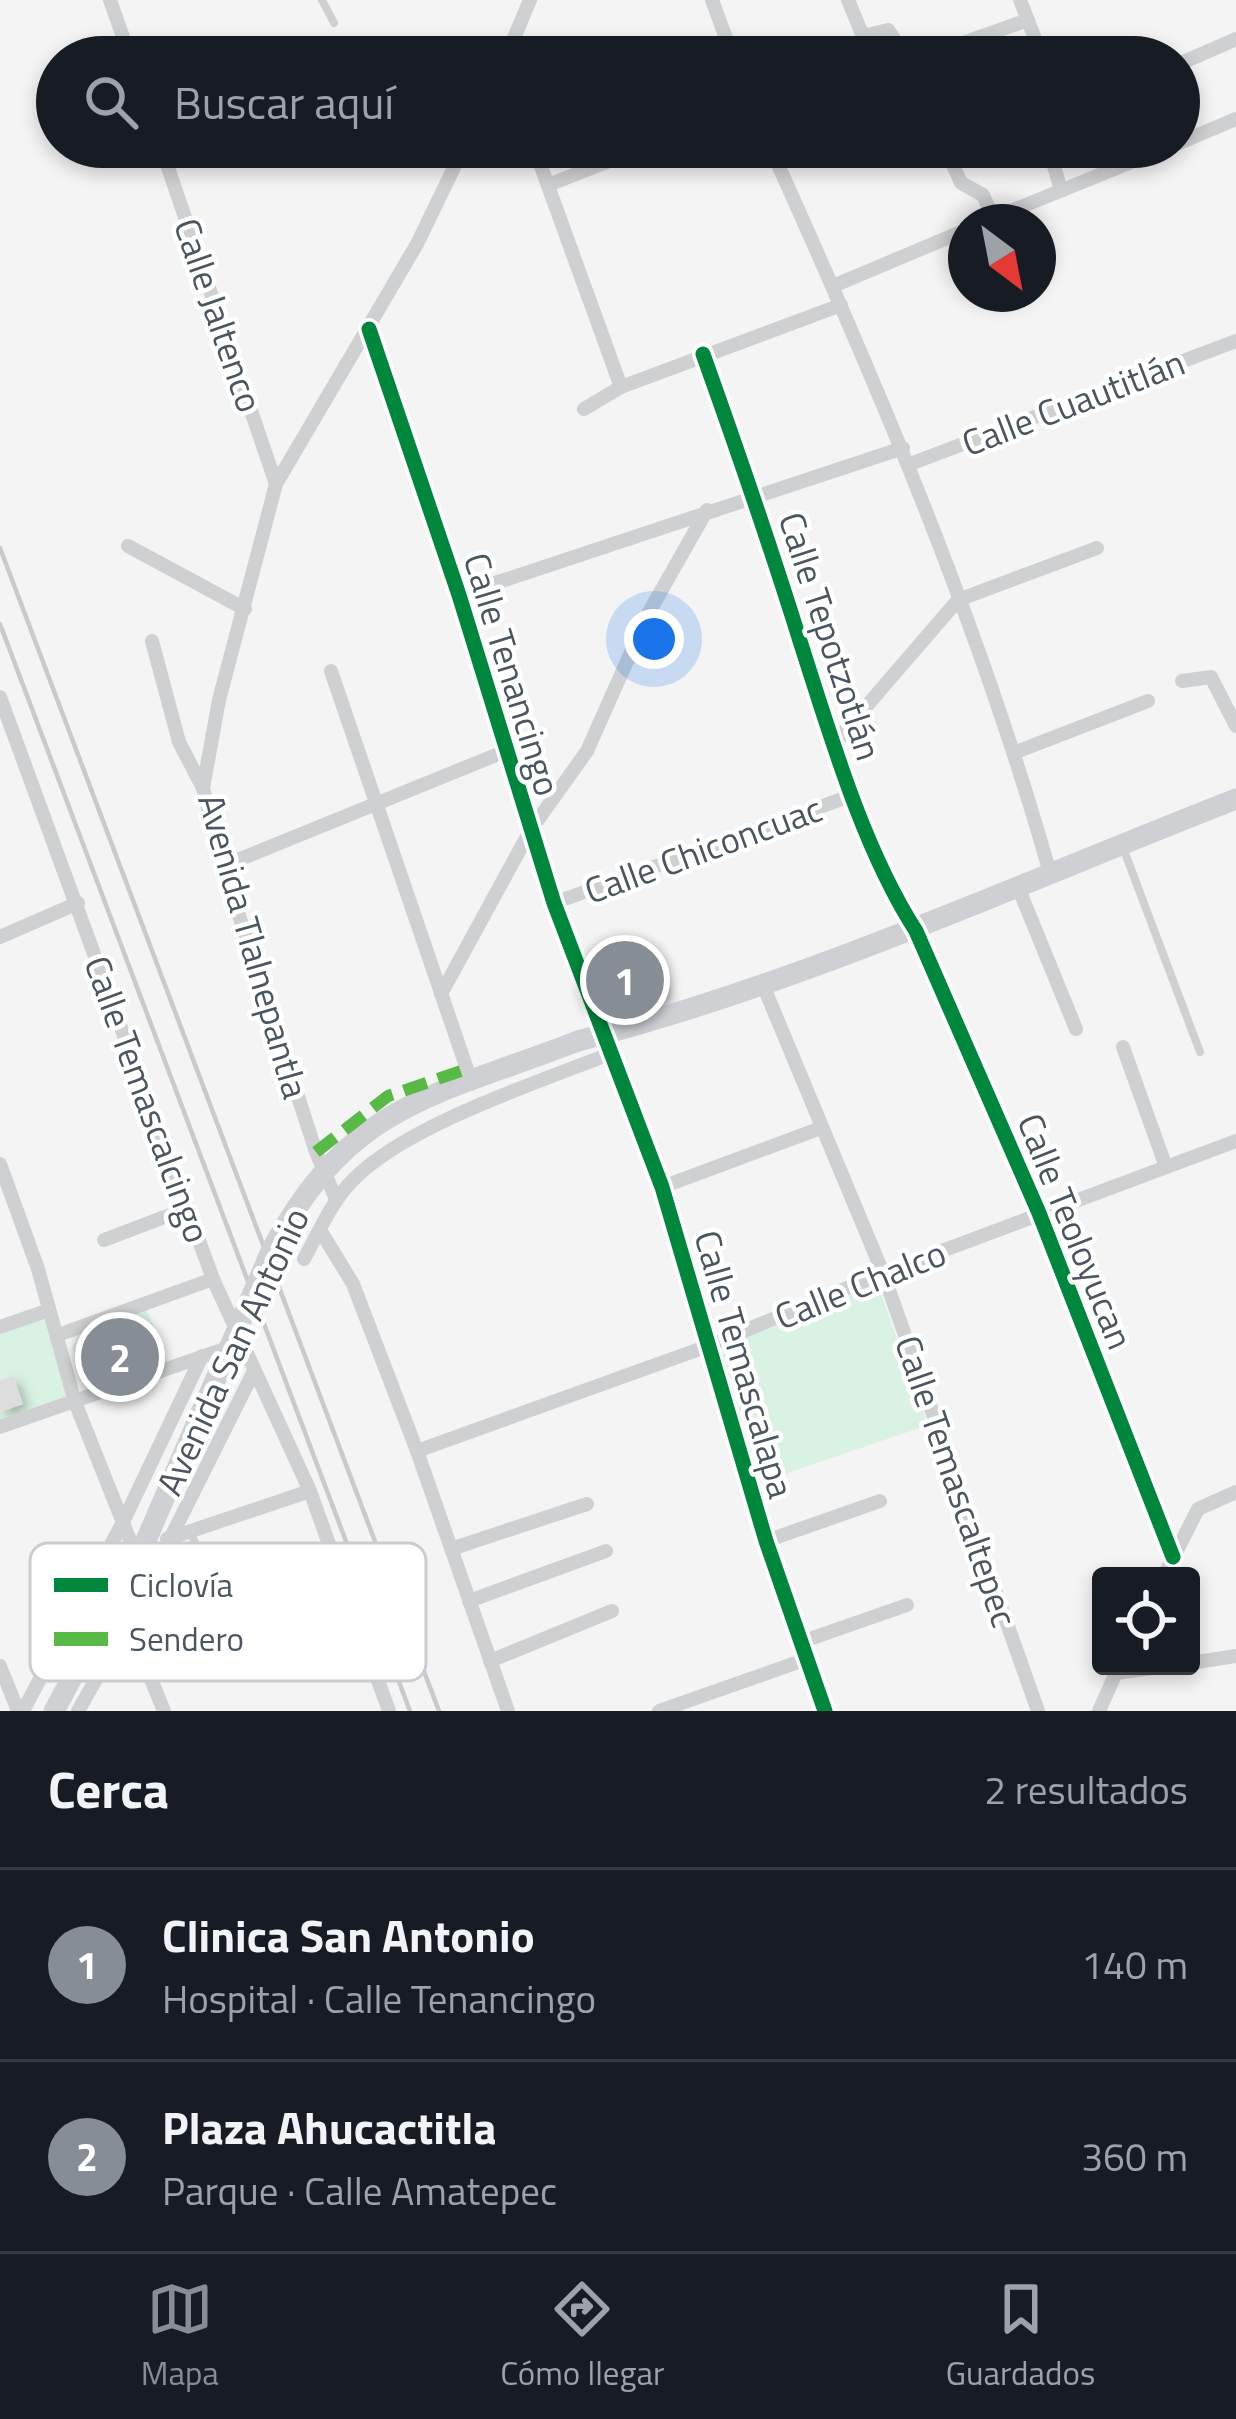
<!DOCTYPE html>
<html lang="es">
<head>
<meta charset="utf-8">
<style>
	:root { --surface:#171b24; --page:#20242c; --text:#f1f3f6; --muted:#9ea1a6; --line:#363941; --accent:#868d94 }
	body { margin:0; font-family:"Titillium Web",sans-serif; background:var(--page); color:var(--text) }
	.controls { position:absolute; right:36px; bottom:36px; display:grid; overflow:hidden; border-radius:12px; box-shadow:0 6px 18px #0003 }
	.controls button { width:108px; height:108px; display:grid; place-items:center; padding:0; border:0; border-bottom:3px solid var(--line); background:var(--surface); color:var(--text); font:60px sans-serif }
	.compass { position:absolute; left:948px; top:204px; width:108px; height:108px; border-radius:50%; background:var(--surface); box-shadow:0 6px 18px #0003; rotate:148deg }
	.you { position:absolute; left:654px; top:639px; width:42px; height:42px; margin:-30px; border:9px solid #fff; border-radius:50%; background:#1a73e8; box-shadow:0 0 0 18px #1a73e833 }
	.badge { display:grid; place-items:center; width:78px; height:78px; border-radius:50%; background:var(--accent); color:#fff; font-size:39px; font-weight:700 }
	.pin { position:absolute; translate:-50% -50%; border:6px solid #fff; box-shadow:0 3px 12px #0006 }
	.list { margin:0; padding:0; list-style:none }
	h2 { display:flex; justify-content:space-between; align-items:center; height:156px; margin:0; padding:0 48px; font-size:51px }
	h2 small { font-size:39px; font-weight:400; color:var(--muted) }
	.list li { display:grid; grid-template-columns:78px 1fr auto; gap:36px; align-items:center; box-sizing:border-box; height:192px; padding:0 48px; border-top:3px solid var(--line) }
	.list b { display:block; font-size:45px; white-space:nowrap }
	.list p { margin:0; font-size:39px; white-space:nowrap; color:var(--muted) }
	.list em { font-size:39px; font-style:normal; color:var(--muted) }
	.icon { flex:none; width:66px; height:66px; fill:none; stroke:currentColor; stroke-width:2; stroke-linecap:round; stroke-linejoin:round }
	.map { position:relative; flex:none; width:1236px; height:1711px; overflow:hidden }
	.search { position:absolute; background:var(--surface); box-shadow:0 6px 18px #0003; left:36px; right:36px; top:36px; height:132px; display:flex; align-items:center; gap:30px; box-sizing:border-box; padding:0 42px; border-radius:66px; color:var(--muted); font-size:45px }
	.sheet { height:540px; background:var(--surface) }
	nav { display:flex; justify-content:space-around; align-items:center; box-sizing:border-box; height:168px; border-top:3px solid var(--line); background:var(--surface); font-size:33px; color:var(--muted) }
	nav a { display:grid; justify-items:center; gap:6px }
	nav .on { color:var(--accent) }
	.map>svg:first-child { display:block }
</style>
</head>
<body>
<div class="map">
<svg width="1236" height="1711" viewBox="0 0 1236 1711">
	<defs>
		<filter id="shadow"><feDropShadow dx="5.5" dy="5.5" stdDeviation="6" flood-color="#0004"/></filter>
	</defs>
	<rect width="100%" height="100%" fill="#f4f4f4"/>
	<g fill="#d9f2e3">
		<polygon points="876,1280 928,1425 761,1482 715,1343"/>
		<polygon points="146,1308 169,1366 91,1393 72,1348 79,1333"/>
		<polygon points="51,1313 70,1400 0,1425 0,1330"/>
	</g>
	<g fill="#ddddde" filter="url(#shadow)">
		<polygon points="646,943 667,995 603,1017 584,964"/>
		<polygon points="13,1376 23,1404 0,1412 0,1381"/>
	</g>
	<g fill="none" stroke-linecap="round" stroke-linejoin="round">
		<g stroke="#ced0d2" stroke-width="8">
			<polyline points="322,0 334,23"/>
			<polyline points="1122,845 1200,1052"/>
			<polyline points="190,1531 226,1619"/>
		</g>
		<g stroke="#ced0d2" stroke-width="14">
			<polyline points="110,0 130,57"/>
			<polyline points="712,0 733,57"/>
			<polyline points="848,0 863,36 888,30 906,57"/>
			<polyline points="1020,0 1042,57"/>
			<polyline points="506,57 530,0"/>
			<polyline points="923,57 1028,20"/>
			<polyline points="1179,64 1236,39"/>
			<polyline points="1179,143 1236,119"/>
			<polyline points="161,147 276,484"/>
			<polyline points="534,147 621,387"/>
			<path d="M770 147C877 383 979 623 1050 873"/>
			<polyline points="945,147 961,183 983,195 993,218"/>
			<polyline points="548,185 645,147"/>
			<polyline points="1061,190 1054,166 1070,147"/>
			<polyline points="984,222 1168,147"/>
			<polyline points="833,286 966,230"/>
			<polyline points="369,329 459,595 554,903 662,1187 766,1541 825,1711"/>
			<path d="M703 354C737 449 770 545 800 641 830 734 863 849 916 931L1039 1213 1173 1557"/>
			<polyline points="584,409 621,387 841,305"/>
			<polyline points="910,464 1236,341"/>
			<polyline points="128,546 245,609"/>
			<polyline points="459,595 903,448"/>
			<polyline points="152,641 179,742 203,788"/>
			<polyline points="331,671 467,1069"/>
			<polyline points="1182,681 1211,677 1236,726"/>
			<polyline points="0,697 213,1279 310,1491 389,1711"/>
			<polyline points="833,745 958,600 1097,548"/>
			<polyline points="1016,752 1148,701"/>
			<polyline points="223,866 506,751"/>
			<polyline points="1018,887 1076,1029"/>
			<polyline points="554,903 853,795"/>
			<polyline points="0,937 78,903"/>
			<polyline points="763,985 883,1273 1038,1711"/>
			<polyline points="441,994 530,831 587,751 648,614 707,510"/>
			<polyline points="1123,1047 1166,1167"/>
			<polyline points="0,1164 38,1269 75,1402 147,1583"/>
			<polyline points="662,1187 821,1128"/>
			<polyline points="336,1199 316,1152 223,866 203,788 219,700 276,484 417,244 464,147"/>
			<polyline points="320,1230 353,1284 417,1451 508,1711"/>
			<polyline points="104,1240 188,1208"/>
			<path d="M304 1259C319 1232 331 1202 353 1180 406 1125 539 1082 612 1053"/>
			<polyline points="0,1327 49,1310"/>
			<polyline points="58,1335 213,1279"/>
			<polyline points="0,1427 230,1347"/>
			<polyline points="417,1451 708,1346 883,1273 1236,1141"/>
			<polyline points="167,1539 310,1491"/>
			<polyline points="766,1541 880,1501"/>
			<polyline points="451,1549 587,1504"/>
			<polyline points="1164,1576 1198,1509 1236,1492"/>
			<polyline points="469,1601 606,1551"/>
			<polyline points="128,1623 164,1711"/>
			<polyline points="801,1642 907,1605"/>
			<polyline points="490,1661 612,1611"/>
			<polyline points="1191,1663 1236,1656"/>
			<polyline points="0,1666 18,1711"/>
			<polyline points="1116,1673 1166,1666"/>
			<polyline points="23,1711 123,1522 202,1356"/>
			<polyline points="78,1711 128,1623 253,1373"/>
			<polyline points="659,1711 807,1659"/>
			<polyline points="1099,1711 1119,1666"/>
		</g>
		<path stroke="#ced0d4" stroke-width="21" d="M578 1041C806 982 1018 884 1236 799"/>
		<g stroke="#c9cacc" stroke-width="4.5">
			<polyline points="0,548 439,1711"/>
			<polyline points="0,624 410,1711"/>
		</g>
		<path stroke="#ced0d4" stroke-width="21" d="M54 1711 144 1545 272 1249C352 1101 434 1097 578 1041"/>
		<polyline stroke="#58b947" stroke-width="12" stroke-dasharray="24 12" stroke-linecap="butt" points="316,1152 388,1096 467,1069"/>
		<defs>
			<g id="cycleway">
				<polyline points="369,329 459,595 554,903 662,1187 766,1541 825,1711"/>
				<path d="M703 354C737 449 770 545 800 641 830 734 863 849 916 931L1039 1213 1173 1557"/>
			</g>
		</defs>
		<use href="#cycleway" stroke="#fff" stroke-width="22"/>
		<use href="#cycleway" stroke="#00873e" stroke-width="15"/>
	</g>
	<g text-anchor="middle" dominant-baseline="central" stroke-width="9" stroke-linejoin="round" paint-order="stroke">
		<g font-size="36" fill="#4a5661" stroke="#fff">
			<text transform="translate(219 315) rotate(71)">Calle Jaltenco</text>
			<text transform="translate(1073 402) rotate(-21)">Calle Cuautitlán</text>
			<text transform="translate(831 636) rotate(72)">Calle Tepotzotlán</text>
			<text transform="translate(513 674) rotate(73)">Calle Tenancingo</text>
			<text transform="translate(703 849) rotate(-20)">Calle Chiconcuac</text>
			<text transform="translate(254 946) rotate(74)">Avenida Tlalnepantla</text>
			<text transform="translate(148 1099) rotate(70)">Calle Temascalcingo</text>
			<text transform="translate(1076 1231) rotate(68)">Calle Teoloyucan</text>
			<text transform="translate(860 1284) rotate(-22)">Calle Chalco</text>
			<text transform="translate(232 1351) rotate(-65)">Avenida San Antonio</text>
			<text transform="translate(745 1364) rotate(74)">Calle Temascalapa</text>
			<text transform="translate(957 1481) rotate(71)">Calle Temascaltepec</text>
		</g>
	</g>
	<rect x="30" y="1543" width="396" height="138" rx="18" fill="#fff" stroke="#c9ccd0" stroke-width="3"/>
	<rect x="54" y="1578" width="54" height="14" fill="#00873e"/>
	<rect x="54" y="1632" width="54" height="14" fill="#58b947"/>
	<g font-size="33" fill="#4a5661">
		<text x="129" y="1597">Ciclovía</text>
		<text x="129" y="1651">Sendero</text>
	</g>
</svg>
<div class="controls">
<button><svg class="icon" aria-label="locate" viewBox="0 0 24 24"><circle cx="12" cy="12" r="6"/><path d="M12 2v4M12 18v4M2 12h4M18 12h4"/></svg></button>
</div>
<svg class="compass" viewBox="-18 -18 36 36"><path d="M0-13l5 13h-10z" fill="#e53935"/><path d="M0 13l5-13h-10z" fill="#9ea1a6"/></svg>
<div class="you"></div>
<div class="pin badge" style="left:625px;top:980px">1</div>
<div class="pin badge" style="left:120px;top:1357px">2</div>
<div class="search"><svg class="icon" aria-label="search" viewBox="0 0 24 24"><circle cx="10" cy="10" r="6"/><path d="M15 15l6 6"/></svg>Buscar aquí</div>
</div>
<section class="sheet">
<h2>Cerca<small>2 resultados</small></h2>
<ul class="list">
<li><span class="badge">1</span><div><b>Clinica San Antonio</b><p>Hospital · Calle Tenancingo</p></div><em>140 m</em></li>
<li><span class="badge">2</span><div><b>Plaza Ahucactitla</b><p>Parque · Calle Amatepec</p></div><em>360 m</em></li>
</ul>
</section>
<nav>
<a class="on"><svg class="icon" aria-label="map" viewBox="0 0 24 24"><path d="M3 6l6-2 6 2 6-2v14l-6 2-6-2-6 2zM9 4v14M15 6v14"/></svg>Mapa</a>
<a><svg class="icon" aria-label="directions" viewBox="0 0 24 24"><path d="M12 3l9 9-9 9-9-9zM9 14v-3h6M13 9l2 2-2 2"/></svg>Cómo llegar</a>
<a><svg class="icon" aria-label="saved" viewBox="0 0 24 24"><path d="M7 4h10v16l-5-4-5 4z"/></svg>Guardados</a>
</nav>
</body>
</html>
